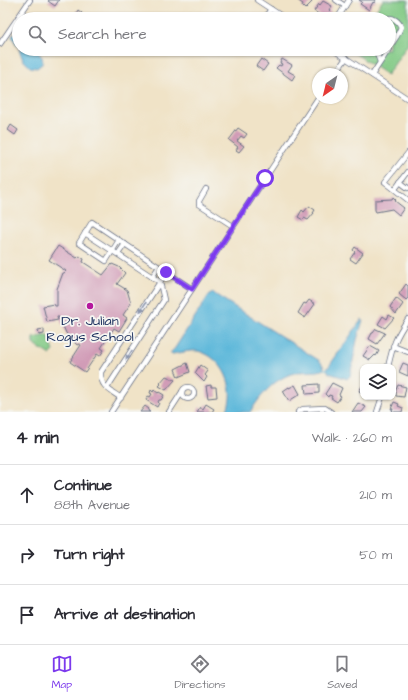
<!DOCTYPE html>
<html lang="en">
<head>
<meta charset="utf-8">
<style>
	:root { --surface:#fff; --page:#f2f2f3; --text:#2b2b33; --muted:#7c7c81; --line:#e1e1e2; --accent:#7c3aed }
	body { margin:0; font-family:"Architects Daughter",sans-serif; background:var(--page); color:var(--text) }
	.controls { position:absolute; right:12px; bottom:12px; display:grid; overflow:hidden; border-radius:8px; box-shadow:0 1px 3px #0004 }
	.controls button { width:36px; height:36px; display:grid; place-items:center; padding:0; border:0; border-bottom:1px solid var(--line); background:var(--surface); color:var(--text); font:20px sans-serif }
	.compass { position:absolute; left:312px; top:68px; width:36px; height:36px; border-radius:50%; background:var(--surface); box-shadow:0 1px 3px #0004; rotate:215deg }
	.stop { position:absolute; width:12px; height:12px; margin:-9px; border:3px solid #7c3aed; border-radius:50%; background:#fff }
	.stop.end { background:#7c3aed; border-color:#fff; box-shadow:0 1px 4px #0008 }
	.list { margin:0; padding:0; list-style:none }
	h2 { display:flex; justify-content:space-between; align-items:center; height:52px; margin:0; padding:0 16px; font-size:17px }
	h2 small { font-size:13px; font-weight:400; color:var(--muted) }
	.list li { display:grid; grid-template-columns:26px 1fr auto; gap:12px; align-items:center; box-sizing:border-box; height:60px; padding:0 16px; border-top:1px solid var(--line) }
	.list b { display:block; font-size:15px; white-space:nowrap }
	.list p { margin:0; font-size:13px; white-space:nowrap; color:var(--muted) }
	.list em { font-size:13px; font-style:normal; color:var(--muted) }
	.icon { flex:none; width:22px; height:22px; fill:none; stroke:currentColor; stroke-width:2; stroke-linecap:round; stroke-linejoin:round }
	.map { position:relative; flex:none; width:408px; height:412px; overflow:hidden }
	.search { position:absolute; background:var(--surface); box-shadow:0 1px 3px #0004; left:12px; right:12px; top:12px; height:44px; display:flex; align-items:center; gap:10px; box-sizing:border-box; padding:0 14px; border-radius:22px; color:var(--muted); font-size:15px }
	.sheet { height:232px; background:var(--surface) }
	nav { display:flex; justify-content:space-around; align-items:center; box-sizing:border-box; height:56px; border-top:1px solid var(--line); background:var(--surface); font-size:11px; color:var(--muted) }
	nav a { display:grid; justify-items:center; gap:2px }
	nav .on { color:var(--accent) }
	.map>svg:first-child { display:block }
</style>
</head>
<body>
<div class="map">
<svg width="408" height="412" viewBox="0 0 408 412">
	<rect width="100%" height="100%" fill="#f6f6f2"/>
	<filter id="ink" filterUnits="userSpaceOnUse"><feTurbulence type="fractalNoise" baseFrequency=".025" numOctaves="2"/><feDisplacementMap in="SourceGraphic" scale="8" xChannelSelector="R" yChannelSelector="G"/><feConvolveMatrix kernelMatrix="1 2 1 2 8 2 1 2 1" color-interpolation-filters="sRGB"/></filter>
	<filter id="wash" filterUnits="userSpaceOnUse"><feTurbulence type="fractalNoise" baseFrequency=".012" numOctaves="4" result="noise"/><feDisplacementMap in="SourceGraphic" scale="16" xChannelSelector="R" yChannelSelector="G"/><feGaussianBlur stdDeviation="0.9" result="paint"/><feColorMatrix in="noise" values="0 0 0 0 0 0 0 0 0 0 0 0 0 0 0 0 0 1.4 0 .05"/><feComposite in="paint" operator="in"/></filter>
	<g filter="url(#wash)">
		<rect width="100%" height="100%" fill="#f0e3c7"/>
		<g fill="#81c984" stroke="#4e7c71">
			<polygon points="383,0 408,0 408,44 387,75 350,50 350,49 389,49 389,19 370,19"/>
			<polygon points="48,335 54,351 50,355 33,344 33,338"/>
		</g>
		<g fill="#5db8da" stroke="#3c749c">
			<polygon points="19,32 19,48 12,37 13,34"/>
			<polygon points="19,49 35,49 42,57 43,63 37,68 30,67 23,60"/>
			<path d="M213 293 320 361 324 367 323 370C316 372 307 371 299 372 276 376 262 394 250 412H226C238 389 223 357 198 351 189 350 181 353 172 354L170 353 175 348 209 295Z"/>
			<polygon points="362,319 363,320 357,340 350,376 347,379 345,378 329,373 327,369"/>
		</g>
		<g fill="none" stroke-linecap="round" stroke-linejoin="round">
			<polyline stroke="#5db8da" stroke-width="1.5" points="324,369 327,369"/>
		</g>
		<g id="blocks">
			<g fill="#d19cb7">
				<polygon points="49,0 59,0 55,6 48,1"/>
				<polygon points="297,0 312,0 311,1 312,2 305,9 302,6 303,4"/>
				<polygon points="359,0 376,0 374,3 373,2 369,10 360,4 362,2"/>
				<polygon points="323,1 332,6 329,10 331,12 326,19 314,11 319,4 320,5"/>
				<polygon points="78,10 82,13 81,15 84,17 83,19 73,18"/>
				<polygon points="201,15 203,18 204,17 206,19 195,19"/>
				<polygon points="261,59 268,64 263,71 256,66"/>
				<polygon points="282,59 292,65 288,71 295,75 292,80 276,68 279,65 281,66 282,64 280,63"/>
				<polygon points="11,125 18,130 15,135 8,130"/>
				<polygon points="238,128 247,134 244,138 241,136 237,141 244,146 239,152 236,150 238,147 229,140"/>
				<polygon points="393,197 396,200 395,201 404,208 399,215 392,209 376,212 375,210 375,200 392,199"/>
				<polygon points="309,206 315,210 313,213 314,213 308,220 304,218 303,220 298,217 302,210 304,212"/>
				<polygon points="58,246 77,258 79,256 84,259 83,262 103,275 112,264 119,267 125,273 117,284 127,290 131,303 123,315 127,318 119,331 114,328 101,348 104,350 100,356 97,354 85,372 70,362 81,345 79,344 77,345 66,333 59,317 57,317 58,320 47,322 43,306 54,304 55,306 57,306 57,289 63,273 64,273 66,271 49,260"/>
				<polygon points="355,247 363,253 356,263 350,259 355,252 353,250"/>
				<polygon points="406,284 408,286 408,298 406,300 399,294"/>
				<polygon points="396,298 403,304 396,314 390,307"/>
				<polygon points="309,300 315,304 305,318 298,313 304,303 306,304"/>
				<polygon points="389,315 394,318 385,328 378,324 383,316 387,319"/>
				<polygon points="44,329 44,334 39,335 38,330"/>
				<polygon points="376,329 385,333 377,344 369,339 372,333 373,333"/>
				<polygon points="370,346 379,351 376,356 375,355 370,360 363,356"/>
				<polygon points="187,363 190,372 178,377 175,369"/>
				<polygon points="403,363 408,365 408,376 399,372"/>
				<polygon points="200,365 208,371 205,375 207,377 204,382 195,373"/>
				<polygon points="166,376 175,380 166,390 159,386 161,384 160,383"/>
				<polygon points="332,383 342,388 339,395 341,396 337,402 331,398 332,396 329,395 328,397 325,394"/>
				<polygon points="319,384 319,393 306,394 305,385"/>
				<polygon points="211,385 211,387 216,387 217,397 208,398 206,386"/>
				<polygon points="295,385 300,394 289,401 283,391 289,387 289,388"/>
				<polygon points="363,385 363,394 359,391"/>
				<polygon points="398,385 406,387 404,397 396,396 396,392 395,392"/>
				<polygon points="151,390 153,392 154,390 158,393 159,392 164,395 161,400 159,400 158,402 159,403 157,407 146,400 148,396 150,397 152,394 150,393"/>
				<polygon points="394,402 399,404 398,406 403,408 402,412 392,412 393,409 391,409"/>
				<polygon points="358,403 366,407 362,412 352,412"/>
				<polygon points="206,404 214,409 212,412 197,412 200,407 203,409"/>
				<polygon points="145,406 149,409 148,411 150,412 140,412"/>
			</g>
		</g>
	</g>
	<g filter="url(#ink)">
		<use href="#blocks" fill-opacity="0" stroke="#666e83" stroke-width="1"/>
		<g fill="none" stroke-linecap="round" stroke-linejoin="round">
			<defs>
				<g id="minor">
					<polyline points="257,0 286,19"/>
					<polyline points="336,0 345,6"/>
					<polyline points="264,19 271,9"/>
					<polyline points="337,19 349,0"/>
					<path d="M387 19C392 16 399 21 401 27L397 36 389 48"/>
					<polyline points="0,44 30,0"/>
					<polyline points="332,49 408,99"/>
					<polyline points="375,49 380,62"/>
					<polyline points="335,74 346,58"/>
					<polyline points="372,75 389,49"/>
					<polyline points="408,153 385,182 408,200"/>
					<polyline points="400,182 408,188"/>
					<polyline points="206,189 199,201 199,204 233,226"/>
					<polyline points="395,189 408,172"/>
					<path d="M85 233 160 282 101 372C100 387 110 390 121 398"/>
					<polyline points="119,240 106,261 79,243 92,222 192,289"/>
					<polyline points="118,254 125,244"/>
					<polyline points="152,277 159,267"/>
					<polyline points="393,346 408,352"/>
					<path d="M388 367C393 345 395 338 408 319"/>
					<circle cx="188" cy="393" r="6"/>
					<polyline points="107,388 164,300 160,282 166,272"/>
					<polyline points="111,412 318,98"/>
					<polyline points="169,412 182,392"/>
					<polyline points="298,412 303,409 325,408 331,412"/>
					<polyline points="377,412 382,397"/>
				</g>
			</defs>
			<use href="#minor" stroke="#666e83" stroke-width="6"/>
			<use href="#minor" stroke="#fff" stroke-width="4.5"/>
		</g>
		<defs><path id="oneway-solid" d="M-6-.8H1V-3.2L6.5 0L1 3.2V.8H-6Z"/></defs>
		<g fill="#8d97ae">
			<use href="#oneway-solid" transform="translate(143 307) rotate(123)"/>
			<use href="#oneway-solid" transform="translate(129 355) rotate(123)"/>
		</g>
	</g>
	<g fill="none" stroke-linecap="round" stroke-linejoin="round" filter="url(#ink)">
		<polyline stroke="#7c3aed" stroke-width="5" points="166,272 192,289 265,178"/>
	</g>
	<circle fill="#b5179e" stroke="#f6f6f2" stroke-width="1.5" cx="90" cy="306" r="4"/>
	<g text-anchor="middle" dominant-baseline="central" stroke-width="3.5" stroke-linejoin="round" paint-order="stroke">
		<g font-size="14" fill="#1b2f5e" stroke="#f6f6f2">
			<text x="90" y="321">Dr. Julian<tspan x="90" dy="16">Rogus School</tspan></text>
		</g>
	</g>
</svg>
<div class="controls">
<button><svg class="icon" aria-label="layers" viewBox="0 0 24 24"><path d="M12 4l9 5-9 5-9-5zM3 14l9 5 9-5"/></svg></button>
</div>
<svg class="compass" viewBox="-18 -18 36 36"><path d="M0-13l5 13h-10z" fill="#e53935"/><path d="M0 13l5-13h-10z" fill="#7c7c81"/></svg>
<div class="stop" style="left:265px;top:178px"></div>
<div class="stop end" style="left:166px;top:272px"></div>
<div class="search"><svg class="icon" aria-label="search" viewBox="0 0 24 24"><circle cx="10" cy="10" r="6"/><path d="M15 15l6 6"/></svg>Search here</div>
</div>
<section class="sheet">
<h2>4 min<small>Walk · 260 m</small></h2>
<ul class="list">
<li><svg class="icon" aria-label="ahead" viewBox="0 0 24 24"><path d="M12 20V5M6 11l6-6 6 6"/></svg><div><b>Continue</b><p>88th Avenue</p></div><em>210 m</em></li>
<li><svg class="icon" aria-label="right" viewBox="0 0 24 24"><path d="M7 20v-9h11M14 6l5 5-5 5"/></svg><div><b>Turn right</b></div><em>50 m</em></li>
<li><svg class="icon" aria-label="arrive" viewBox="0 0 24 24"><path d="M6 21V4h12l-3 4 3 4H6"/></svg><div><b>Arrive at destination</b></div></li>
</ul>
</section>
<nav>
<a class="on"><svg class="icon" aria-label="map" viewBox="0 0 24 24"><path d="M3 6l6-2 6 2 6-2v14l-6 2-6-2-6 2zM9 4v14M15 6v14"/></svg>Map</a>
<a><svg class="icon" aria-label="directions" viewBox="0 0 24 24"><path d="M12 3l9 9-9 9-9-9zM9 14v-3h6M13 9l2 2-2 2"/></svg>Directions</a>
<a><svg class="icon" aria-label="saved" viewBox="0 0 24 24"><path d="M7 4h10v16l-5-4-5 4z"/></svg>Saved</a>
</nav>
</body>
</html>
